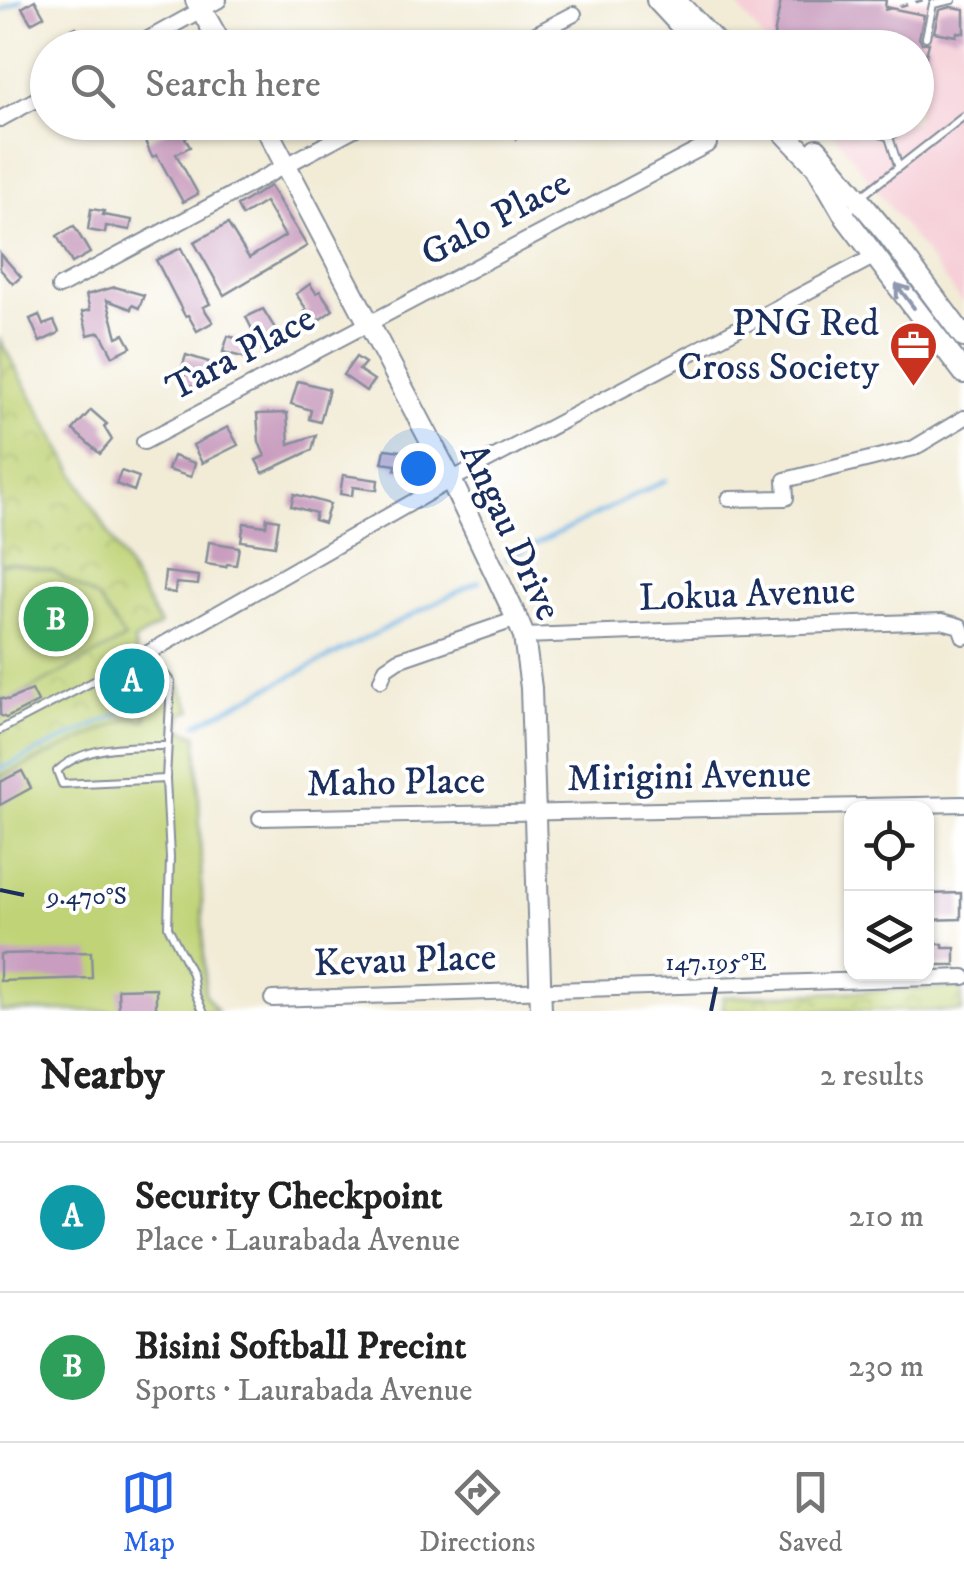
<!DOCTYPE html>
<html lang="en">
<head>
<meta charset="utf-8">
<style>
	:root { --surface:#fff; --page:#f2f2f2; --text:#222; --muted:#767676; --line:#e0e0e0; --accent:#2563eb }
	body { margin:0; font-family:"IM FELL DW Pica",serif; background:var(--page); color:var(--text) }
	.controls { position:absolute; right:30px; bottom:30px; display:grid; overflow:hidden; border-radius:20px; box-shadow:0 2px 8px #0004 }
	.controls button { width:90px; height:90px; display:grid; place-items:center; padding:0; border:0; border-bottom:2px solid var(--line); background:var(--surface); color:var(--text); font:50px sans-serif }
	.you { position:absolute; left:418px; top:468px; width:35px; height:35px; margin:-25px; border:8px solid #fff; border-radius:50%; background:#1a73e8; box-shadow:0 0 0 15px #1a73e833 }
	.badge { display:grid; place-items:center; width:65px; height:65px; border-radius:50%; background:var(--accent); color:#fff; font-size:32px; font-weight:700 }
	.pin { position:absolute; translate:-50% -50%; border:5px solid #fff; box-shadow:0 2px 10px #0006 }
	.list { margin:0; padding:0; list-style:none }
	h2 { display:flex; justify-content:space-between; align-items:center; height:130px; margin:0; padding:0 40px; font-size:42px }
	h2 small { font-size:32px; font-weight:400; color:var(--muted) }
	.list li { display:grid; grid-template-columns:65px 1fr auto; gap:30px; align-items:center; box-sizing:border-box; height:150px; padding:0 40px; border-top:2px solid var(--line) }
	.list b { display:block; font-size:38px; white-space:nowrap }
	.list p { margin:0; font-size:32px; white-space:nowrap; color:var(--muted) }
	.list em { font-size:32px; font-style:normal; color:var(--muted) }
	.icon { flex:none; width:55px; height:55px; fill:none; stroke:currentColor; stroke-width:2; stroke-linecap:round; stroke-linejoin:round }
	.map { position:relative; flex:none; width:964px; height:1011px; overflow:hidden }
	.search { position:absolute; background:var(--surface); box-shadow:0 2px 8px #0004; left:30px; right:30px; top:30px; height:110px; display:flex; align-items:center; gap:25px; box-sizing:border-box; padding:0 35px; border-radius:55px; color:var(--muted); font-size:38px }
	.sheet { height:430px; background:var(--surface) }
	nav { display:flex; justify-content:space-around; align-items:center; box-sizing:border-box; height:140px; border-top:2px solid var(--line); background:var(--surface); font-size:28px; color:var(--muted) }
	nav a { display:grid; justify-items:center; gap:5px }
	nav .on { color:var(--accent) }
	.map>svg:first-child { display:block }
</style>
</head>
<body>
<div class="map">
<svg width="964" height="1011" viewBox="0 0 964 1011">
	<defs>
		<pattern id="park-crowns" width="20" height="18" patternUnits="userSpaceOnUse" patternTransform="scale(2.5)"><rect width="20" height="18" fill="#c0d376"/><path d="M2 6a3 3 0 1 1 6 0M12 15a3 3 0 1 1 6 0" fill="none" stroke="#a4b568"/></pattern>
	</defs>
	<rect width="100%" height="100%" fill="#fff"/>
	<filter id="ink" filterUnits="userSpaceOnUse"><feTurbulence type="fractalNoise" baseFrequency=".01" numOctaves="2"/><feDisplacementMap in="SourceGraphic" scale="20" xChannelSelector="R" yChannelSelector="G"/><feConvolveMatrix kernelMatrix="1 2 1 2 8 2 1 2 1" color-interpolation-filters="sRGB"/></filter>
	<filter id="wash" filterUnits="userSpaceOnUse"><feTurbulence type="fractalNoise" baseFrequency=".0048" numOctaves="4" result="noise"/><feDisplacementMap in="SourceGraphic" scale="40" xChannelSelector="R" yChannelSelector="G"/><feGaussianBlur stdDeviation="2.25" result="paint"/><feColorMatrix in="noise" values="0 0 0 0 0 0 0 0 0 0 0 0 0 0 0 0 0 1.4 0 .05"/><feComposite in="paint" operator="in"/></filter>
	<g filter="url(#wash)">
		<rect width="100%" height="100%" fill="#f2ecd7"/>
		<polygon fill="#f6cfd8" points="733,0 964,0 964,305 826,123 916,122 916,48 769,47"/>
		<g fill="url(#park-crowns)" stroke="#6e816a" stroke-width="2.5">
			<polygon points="0,340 160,625 134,641 143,686 149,685 146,720 132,718 0,777"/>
			<polygon points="962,987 962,1011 723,1011 723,997"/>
		</g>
		<g fill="#c0d376" stroke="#6e816a" stroke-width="2.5">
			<polygon points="9,563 53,571 98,599 125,639 8,701 0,698 0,564"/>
			<polygon points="174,674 192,710 183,714 179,728 197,735 205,994 217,1011 0,1011 0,777 132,717 146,720 149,685"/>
		</g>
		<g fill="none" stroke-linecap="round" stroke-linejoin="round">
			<g stroke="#6eb3e4" stroke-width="4">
				<polyline points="0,11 21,0"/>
				<polyline points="506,559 666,480"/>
				<polyline points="197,724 479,581"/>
				<polyline points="0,769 136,706"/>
			</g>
		</g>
		<g id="blocks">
			<g fill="#c99dbf">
				<polygon points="35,0 44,16 31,23 22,8"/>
				<polygon points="781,0 886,0 885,7 924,15 919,38 922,43 929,43 920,81 916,81 916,48 802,48 773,41"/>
				<polygon points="951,7 964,9 964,33 957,32 956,36 934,32 939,10"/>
				<polygon points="76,27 86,48 47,48 61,41 58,36"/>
				<polygon points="515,122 549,122 516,139 510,125"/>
				<polygon points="183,123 189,136 185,138 190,147 176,154 198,194 183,202 157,155 152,157 145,141"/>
				<polygon points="270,186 307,246 224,295 194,242 228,224 249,258 285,236 265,202 242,216 237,206"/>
				<polygon points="91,209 104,211 103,215 132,220 130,230 106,226 105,233 88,230"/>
				<polygon points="74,226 90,253 72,263 57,236"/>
				<polygon points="181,248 210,304 203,307 213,322 197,331 188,315 185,316 156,260"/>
				<polygon points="0,253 21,277 13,284 0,269"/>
				<polygon points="310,284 316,293 320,291 333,310 312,325 303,313 307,310 296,294"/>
				<polygon points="115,287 144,295 139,308 132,305 131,309 107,300 117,337 124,334 131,347 113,356 100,332 88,335 82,312 90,310 86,295"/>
				<polygon points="263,309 276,330 274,332 280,345 264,353 246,317"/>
				<polygon points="39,315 43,325 54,321 59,332 57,334 40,342 30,319"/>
				<polygon points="228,336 250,342 246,358 223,352"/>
				<polygon points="186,355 209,362 201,389 182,383 185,375 180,374"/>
				<polygon points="356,357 365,363 359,370 374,380 366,391 343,375"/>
				<polygon points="298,381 329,389 320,422 309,419 311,410 291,404"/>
				<polygon points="91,410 107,424 104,427 112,440 100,454 73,430"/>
				<polygon points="287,413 289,444 316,435 312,450 263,473 256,460 265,456 259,442 257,414"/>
				<polygon points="228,427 238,445 202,463 193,445"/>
				<polygon points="385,449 418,453 414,474 395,470 396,465 382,463"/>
				<polygon points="173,456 195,463 191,477 168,470"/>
				<polygon points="121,471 139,477 134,491 116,484"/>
				<polygon points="343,475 378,480 377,490 353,487 352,496 340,494"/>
				<polygon points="294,494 330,504 324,523 314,520 316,513 291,506"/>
				<polygon points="267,518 279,520 275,546 241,541 244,523 266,526"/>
				<polygon points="209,542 239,547 236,565 227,564 226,567 206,564"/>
				<polygon points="165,572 199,576 198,585 176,583 175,593 163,591"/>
				<polygon points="124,676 130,688 118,694 112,681"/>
				<polygon points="32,690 38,702 6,718 0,715 0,698 8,700"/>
				<polygon points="22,771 31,788 0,805 0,782"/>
				<polygon points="961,893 961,919 926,920 926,894"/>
				<polygon points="926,944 943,944 943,948 955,948 955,965 926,965"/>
				<polygon points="91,952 92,978 0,981 0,954"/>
				<polygon points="156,988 156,1011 119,1011 118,989"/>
			</g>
		</g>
	</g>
	<g filter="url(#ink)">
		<use href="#blocks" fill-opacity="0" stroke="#868e9a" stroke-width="2.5"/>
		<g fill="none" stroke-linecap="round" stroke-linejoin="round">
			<defs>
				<g id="lane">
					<polyline points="926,37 933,4 952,0"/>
					<polyline points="849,122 889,137 898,165"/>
					<polyline points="889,137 893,134 895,122"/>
					<polyline points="848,215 858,199 964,116"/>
					<polyline points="0,730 148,653 171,682 166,779 170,858 168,927 192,974 195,993 203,1011"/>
					<path d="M166 779 62 784 57 771C84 745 131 746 167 746"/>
				</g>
				<g id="street">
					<polyline points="132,48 219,0"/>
					<polyline points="509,48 574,14"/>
					<polyline points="0,119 48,93"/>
					<polyline points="59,287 367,122"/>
					<polyline points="144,442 709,144"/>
					<polyline points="729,499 786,498 785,480 914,448 964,418"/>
					<polyline points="524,636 942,621 960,626 964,637"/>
					<polyline points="148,653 451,480 875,256"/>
					<polyline points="381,680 386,668 398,660 517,619"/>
					<polyline points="260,818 964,804"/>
					<polyline points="272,999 964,977"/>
				</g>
				<g id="secondary">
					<polyline points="196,0 223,48"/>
					<polyline points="263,122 451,480 517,619 524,636 531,688 541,1011"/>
				</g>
				<g id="primary">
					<polyline points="657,0 683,28"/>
					<polyline points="675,0 721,48"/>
					<polyline points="774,122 816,166 846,218 964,373"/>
					<polyline points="817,149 888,235 964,337"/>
				</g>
			</defs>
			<use href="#lane" stroke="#868e9a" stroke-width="10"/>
			<use href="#street" stroke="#868e9a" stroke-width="18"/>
			<use href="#secondary" stroke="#868e9a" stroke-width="24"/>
			<use href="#primary" stroke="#868e9a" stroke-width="24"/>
			<polyline stroke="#868e9a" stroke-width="2.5" stroke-dasharray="8 8" stroke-linecap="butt" points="884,10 924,0"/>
			<use href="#lane" stroke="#fff" stroke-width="6"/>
			<use href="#street" stroke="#fff" stroke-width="14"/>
			<use href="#secondary" stroke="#fff" stroke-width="20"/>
			<use href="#primary" stroke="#fff" stroke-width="20"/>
		</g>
		<defs><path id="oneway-shaft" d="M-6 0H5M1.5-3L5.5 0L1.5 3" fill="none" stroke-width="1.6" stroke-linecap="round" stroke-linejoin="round" transform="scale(2.5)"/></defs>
		<use stroke="#8d97ae" href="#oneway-shaft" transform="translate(905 296) rotate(-127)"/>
	</g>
	<path fill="none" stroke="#1b2f5e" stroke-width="4" d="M0 890 24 895M711 1011 716 987"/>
	<defs>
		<symbol id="office-pin" viewBox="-11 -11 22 30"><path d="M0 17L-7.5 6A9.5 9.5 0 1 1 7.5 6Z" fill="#c8321e" stroke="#fff"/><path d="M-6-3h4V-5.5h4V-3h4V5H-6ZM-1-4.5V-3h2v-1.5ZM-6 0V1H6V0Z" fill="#fff"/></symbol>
	</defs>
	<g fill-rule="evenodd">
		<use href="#office-pin" x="886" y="318" width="55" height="75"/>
	</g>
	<g text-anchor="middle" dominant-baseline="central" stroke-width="8" stroke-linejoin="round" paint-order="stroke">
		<g font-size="38" fill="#1b2f5e" stroke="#fff">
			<text transform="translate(496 219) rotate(-28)">Galo Place</text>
			<text transform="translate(241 354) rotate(-28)">Tara Place</text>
			<text transform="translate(510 532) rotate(65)">Angau Drive</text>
			<text transform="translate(747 595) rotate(-2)">Lokua Avenue</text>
			<text transform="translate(689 777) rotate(-1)">Mirigini Avenue</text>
			<text transform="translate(396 783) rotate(-1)">Maho Place</text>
			<text transform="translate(405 961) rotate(-2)">Kevau Place</text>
		</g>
		<g font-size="38" fill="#1b2f5e" stroke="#fff" text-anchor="end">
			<text x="879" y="324">PNG Red<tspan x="879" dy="44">Cross Society</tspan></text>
		</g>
	</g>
	<g font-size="25" text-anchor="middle" fill="#1b2f5e" stroke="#fff" stroke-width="8" stroke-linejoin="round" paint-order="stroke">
		<text x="87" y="904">9.470°S</text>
		<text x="716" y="970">147.195°E</text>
	</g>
</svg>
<div class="controls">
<button><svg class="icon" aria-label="locate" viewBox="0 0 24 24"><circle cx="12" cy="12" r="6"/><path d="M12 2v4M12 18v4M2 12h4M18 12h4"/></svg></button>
<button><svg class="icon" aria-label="layers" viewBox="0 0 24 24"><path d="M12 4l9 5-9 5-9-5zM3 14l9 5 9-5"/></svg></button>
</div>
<div class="you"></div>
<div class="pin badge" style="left:132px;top:681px;background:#0f9aa8">A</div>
<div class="pin badge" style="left:56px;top:619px;background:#2e9e5b">B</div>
<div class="search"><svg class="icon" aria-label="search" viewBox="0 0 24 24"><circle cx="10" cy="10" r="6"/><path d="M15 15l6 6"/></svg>Search here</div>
</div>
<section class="sheet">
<h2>Nearby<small>2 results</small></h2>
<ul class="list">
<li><span class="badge" style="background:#0f9aa8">A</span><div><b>Security Checkpoint</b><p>Place · Laurabada Avenue</p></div><em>210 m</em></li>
<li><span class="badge" style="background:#2e9e5b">B</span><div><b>Bisini Softball Precint</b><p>Sports · Laurabada Avenue</p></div><em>230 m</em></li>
</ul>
</section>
<nav>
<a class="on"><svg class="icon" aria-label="map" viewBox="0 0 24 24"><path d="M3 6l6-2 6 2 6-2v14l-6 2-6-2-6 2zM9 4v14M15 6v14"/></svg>Map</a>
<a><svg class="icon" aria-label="directions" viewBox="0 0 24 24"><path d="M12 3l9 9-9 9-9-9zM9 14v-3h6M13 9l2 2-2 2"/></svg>Directions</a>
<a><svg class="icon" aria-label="saved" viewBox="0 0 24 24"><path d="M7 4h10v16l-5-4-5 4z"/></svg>Saved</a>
</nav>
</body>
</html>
